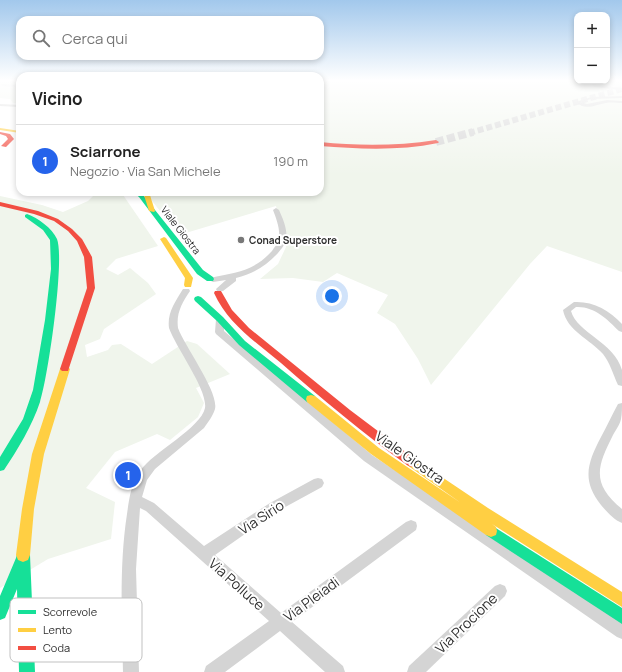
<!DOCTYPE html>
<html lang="it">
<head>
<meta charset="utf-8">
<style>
	:root { --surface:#fff; --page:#f2f2f2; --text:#222; --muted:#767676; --line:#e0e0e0; --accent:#2563eb }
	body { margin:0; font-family:Manrope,sans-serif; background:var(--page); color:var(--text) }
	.controls { position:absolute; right:12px; top:12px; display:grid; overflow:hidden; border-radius:8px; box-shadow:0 2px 6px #0003 }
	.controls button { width:36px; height:36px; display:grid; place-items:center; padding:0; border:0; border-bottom:1px solid var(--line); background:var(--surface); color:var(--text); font:20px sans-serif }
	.you { position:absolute; left:332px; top:296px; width:14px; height:14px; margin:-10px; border:3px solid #fff; border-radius:50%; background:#1a73e8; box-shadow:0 0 0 6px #1a73e833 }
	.badge { display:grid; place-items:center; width:26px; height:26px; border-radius:50%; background:var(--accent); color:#fff; font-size:13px; font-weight:700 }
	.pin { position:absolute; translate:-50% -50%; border:2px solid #fff; box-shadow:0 1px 4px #0006 }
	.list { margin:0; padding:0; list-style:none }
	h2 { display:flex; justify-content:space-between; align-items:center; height:52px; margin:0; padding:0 16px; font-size:17px }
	h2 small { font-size:13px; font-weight:400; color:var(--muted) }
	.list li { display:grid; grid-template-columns:26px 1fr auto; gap:12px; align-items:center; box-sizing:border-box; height:72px; padding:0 16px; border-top:1px solid var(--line) }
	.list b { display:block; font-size:15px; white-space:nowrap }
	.list p { margin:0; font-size:13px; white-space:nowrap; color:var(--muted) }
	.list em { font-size:13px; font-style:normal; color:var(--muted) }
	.icon { flex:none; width:22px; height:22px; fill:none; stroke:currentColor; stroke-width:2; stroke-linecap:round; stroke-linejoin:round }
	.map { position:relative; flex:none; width:622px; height:672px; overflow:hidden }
	.search { position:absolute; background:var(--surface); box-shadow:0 2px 6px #0003; left:16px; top:16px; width:308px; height:44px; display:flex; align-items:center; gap:10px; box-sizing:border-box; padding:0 14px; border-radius:12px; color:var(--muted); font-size:15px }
	.panel { position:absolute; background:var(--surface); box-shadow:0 2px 6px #0003; left:16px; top:72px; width:308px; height:124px; border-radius:12px }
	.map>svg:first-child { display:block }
</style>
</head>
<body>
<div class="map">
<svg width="622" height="672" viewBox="0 0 622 672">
	<rect width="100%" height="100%" fill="#fff"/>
	<g fill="#f0f5ec">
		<polygon points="0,81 20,81 20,103 13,103 10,99 0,98"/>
		<polygon points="320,81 622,81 622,272 547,246 530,264 431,385 418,359 395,324 377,313 388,295 337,273 323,282 293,278 260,279 278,264 286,247 276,206 179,235 145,192 320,192"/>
		<polygon points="92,192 121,192 158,246 116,259 106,269 118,275 130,268 148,283 156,294 104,329 100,339 85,345 87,357 108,350 112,345 121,344 152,364 187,341 197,344 230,374 196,388 204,403 198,417 170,440 157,434 115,452 86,488 115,502 111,539 48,559 0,588 0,196 42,205 63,212 88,201 94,195"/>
	</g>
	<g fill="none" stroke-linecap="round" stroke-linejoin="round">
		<polyline stroke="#d5d5d5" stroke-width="6" stroke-dasharray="6 3" stroke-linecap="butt" points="469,133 622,89"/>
		<polyline stroke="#d5d5d5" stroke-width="8" stroke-dasharray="8 3.5" stroke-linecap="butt" points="436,142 473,132"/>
		<g fill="#d4d4d4" fill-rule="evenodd">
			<polygon points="593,81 597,81 596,85 622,88 622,90 594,87 592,84"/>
			<polygon points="1,84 20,85 20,87 2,86"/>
			<path d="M622 96V98L591 99 581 102 587 104 607 100 622 101V103C617 103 611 102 606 103 595 105 585 111 576 102L591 97Z"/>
			<polygon points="0,104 20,105 20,107 0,106"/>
			<path d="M276 208 279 210C283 219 288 230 286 240 285 245 281 249 278 253 266 266 253 274 236 278V281L223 291H217L216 289 226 280 213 282 209 280 210 278C236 272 253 272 272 251 275 246 279 243 279 237 280 228 276 218 273 210Z"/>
			<path d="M183 289H189L190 291C182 303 176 313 178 328 185 347 219 392 215 409 213 416 208 422 204 428L155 469 147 480 142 497 154 503 204 546 270 503 314 479 318 478 322 479 324 483 322 487 278 511 215 555 281 613 406 522 411 520 416 522 417 526 416 530 292 622 343 666 345 672H325L280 631 225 672H204L206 666 269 621 146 511 140 508 136 569 139 672H123C122 619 119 566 127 514 129 500 131 483 140 471 153 452 201 428 205 408 208 390 176 348 169 328 167 313 175 302 183 289Z"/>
			<path d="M574 302C593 301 609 310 622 324V332L619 331C607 319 594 306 576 307L571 311C577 333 614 342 622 370 622 375 622 381 622 386L618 385C613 374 610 363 603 354 590 339 567 331 563 310Z"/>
			<polygon points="220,316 224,319 224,331 372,455 622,623 622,639 617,637 364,461 216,334 215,332 216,319"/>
			<path d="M622 403C622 408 622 414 621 419 620 424 616 430 613 435 597 467 591 483 622 509V523C614 520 607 512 601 505 581 480 588 462 601 437 607 426 612 415 618 404Z"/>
			<polygon points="500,584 505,586 507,591 505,596 426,672 407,672 409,666 495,586"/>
		</g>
		<g fill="#16e098" fill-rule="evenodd">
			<polygon points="133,192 140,192 143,195 203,270 213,277 214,279 213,281 207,281 197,274 139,197"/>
			<path d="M27 214C38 218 52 228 57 239 65 260 48 378 40 402 32 426 18 449 4 470L0 471V457L23 419 33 390 45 320 51 269 50 240 43 230 25 217V215Z"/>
			<polygon points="198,296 201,297 223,317 245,341 315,396 316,399 315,402 311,403 307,402 239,345 217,321 195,301 194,299 195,297"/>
			<polygon points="491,525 622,608 622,624 486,535 485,531 486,527"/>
			<polygon points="23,548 28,550 30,555 35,672 19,672 17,589 5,618 0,620 0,596 16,558 18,550"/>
		</g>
		<g fill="#ffcf43" fill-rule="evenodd">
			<polygon points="0,128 20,131 20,133 0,130"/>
			<polygon points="143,192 149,192 155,211 154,212 149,211"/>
			<polygon points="164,237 166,238 193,278 191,287 185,287 184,285 185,278 160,239"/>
			<polygon points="65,366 68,367 70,369 44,454 34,509 30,555 28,560 23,562 18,560 16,555 22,509 32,454 60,369 62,367"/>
			<polygon points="311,395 315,396 379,448 461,503 407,465 405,462 407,459 411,457 415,459 488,508 622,592 622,607 492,524 496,527 497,531 496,535 491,537 486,535 371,454 307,402 306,399 307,396"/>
		</g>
		<g fill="#f24e42" fill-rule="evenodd">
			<polygon points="0,132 10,134 14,139 6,147 1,146 8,139 6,136 0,134"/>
			<path d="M436 140 439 142 438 143C399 151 359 149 320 146V142C359 146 397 146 436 140Z"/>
			<polygon points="0,202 38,211 58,219 72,229 82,239 92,257 95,288 68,371 62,371 60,369 87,288 84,257 77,241 68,231 54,221 34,214 0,206"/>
			<path d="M215 291H221L232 310 249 328 350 410 415 459 417 462 415 465 411 467 407 465C363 433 322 399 281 363 256 342 228 324 214 293Z"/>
		</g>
	</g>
	<linearGradient id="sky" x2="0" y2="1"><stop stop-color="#a2c8ec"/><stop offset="0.46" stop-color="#fff"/><stop offset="1" stop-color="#fff" stop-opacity="0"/></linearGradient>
	<rect width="622" height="175" fill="url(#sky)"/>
	<circle fill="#787878" stroke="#fff" stroke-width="1.5" cx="241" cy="240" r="4"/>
	<g text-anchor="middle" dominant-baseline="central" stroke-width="4" stroke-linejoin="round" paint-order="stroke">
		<g font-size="10" fill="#2f2f2f" stroke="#fff">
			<text transform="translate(181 230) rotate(52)">Viale Giostra</text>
		</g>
		<g font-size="10" font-weight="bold" fill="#2f2f2f" stroke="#fff" text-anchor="start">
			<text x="249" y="240">Conad Superstore</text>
		</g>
		<g font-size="14" fill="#2f2f2f" stroke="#fff">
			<text transform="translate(410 457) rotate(35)">Viale Giostra</text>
			<text transform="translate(261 517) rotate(-33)">Via Sirio</text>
			<text transform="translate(237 584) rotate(42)">Via Polluce</text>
			<text transform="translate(311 599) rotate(-36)">Via Pleiadi</text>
			<text transform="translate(466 623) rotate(-44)">Via Procione</text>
		</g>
	</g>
	<rect x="10" y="598" width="132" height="64" rx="6" fill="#fff" stroke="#c1c1c1" stroke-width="1"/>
	<rect x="18" y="610" width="18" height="4" fill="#16e098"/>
	<rect x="18" y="628" width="18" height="4" fill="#ffcf43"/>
	<rect x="18" y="646" width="18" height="4" fill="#f24e42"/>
	<g font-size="11" fill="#2f2f2f">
		<text x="43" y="616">Scorrevole</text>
		<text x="43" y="634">Lento</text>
		<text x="43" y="652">Coda</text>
	</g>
</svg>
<div class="controls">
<button>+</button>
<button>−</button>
</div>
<div class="you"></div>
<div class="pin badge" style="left:128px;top:475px">1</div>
<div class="search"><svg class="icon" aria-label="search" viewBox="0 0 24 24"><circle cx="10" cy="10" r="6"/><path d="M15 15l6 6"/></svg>Cerca qui</div>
<section class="panel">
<h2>Vicino<small></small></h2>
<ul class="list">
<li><span class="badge">1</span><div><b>Sciarrone</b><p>Negozio · Via San Michele</p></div><em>190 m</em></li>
</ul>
</section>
</div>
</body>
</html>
